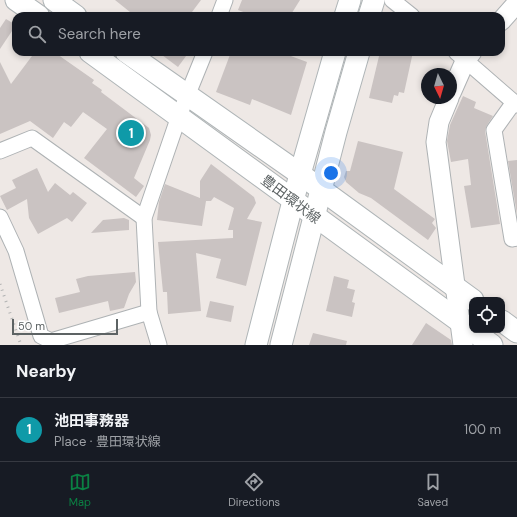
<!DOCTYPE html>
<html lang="en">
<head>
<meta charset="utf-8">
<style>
	:root { --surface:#171b24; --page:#20242c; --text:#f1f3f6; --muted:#9ea1a6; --line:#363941; --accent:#0b8043 }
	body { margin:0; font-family:"DM Sans","Noto Sans JP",sans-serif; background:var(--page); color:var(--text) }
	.controls { position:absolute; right:12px; bottom:12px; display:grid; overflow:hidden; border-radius:8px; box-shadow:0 2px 6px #0003 }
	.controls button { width:36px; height:36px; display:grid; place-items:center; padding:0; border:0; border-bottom:1px solid var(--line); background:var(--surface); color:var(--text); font:20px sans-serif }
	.compass { position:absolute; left:421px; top:68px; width:36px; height:36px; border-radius:50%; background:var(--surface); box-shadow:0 2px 6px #0003; rotate:175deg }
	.scale { position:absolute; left:12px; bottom:10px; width:106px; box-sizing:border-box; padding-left:4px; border:2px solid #5d6364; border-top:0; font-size:11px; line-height:14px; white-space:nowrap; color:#5d6364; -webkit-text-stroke:3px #fff; paint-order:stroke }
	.you { position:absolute; left:331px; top:173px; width:14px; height:14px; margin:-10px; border:3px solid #fff; border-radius:50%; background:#1a73e8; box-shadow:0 0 0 6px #1a73e833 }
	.badge { display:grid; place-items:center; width:26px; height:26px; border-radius:50%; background:var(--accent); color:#fff; font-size:13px; font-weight:700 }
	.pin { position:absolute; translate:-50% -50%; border:2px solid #fff; box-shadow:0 1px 4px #0006 }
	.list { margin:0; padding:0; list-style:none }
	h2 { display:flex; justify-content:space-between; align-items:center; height:52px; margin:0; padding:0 16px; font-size:17px }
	h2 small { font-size:13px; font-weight:400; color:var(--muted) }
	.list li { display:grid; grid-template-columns:26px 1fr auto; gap:12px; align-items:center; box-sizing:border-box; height:64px; padding:0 16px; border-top:1px solid var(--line) }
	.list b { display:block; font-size:15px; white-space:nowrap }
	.list p { margin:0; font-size:13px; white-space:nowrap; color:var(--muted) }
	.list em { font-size:13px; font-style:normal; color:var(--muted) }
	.icon { flex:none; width:22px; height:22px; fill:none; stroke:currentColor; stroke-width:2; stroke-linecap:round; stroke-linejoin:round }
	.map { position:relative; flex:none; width:517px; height:345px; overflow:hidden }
	.search { position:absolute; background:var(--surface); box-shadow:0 2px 6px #0003; left:12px; right:12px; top:12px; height:44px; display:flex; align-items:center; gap:10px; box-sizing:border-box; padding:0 14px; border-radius:12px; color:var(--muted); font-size:15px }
	.sheet { height:116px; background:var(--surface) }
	nav { display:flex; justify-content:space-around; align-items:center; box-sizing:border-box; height:56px; border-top:1px solid var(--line); background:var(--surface); font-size:11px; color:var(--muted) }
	nav a { display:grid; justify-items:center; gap:2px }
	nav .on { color:var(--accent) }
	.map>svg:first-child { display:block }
</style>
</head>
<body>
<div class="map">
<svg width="517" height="345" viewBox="0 0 517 345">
	<rect width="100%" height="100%" fill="#eee8e5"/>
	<g fill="#cac3c2">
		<polygon points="115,0 201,0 189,16 135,16"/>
		<polygon points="242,0 300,0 290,16 254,16 238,10"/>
		<polygon points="6,19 16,25 0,49 0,28"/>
		<polygon points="35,52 54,52 94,80 92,83 102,90 101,92 149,128 151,135 150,140 134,178 144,186 136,197 84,158 107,129 83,112 71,127 64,122 53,138 30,121 0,134 0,62 11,84"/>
		<polygon points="158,52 189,52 178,67"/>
		<polygon points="231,52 280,52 307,62 291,115 252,99 250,105 216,92"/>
		<polygon points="380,52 413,52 404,93 399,92 398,96 394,95 392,103 369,98"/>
		<polygon points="463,96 476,102 474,108 493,116 487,125 485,131 500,224 471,228 464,186 471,185 468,159 451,162 447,141 450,125"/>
		<polygon points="358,141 403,152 394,189 435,219 432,223 436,228 428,240 371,198 359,193 346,182 344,177 346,171 350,171"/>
		<polygon points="517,160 517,214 508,161"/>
		<polygon points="211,164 254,197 256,203 247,219 262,222 246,286 216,278 221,259 196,253 201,311 168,314 167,292 163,292 158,242 233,238 233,230 228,230 234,208 214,197 211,201 206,201 202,226 157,220 159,202 165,184 200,198 200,181"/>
		<polygon points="37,168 48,192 55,183 70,195 73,192 87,203 72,222 67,218 38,234 29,218 27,199 7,210 0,196 16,188 12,180"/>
		<polygon points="124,218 129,220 129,230 91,233 103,220"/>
		<polygon points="135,272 136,282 129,294 124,308 110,311 108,301 59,313 55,298 80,292 76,279 88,276"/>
		<polygon points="334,276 349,280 347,288 355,290 352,302 355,303 352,317 326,311"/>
		<polygon points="210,301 234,306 231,322 206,317"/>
		<polygon points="426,323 451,340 452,345 412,345"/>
		<polygon points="313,333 347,341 346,345 309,345"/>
	</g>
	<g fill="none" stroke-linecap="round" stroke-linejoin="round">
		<defs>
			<g id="minor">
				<polyline points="392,0 412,16"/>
				<polyline points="219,16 225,0"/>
				<polyline points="456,52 517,105"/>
				<polyline points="514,102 494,130 512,239 517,238"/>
				<polyline points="0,151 32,138 144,218"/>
				<polyline points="0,217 16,251 41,336 51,341 149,312"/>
				<polyline points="159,345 149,312 144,218 179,116 205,52"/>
			</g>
			<g id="tertiary">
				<polyline points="501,21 517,3"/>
				<polyline points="451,93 466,59 472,52"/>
				<polyline points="449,98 439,122 436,142 463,345"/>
			</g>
			<g id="secondary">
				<polyline points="16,0 39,16"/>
				<polyline points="54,0 76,16"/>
				<polyline points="345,16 350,0"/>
				<polyline points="369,16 374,0"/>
				<polyline points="90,52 492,345"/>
				<polyline points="126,52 300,174 473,300"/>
				<polyline points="502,321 517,332"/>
				<polyline points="256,345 300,174 335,52"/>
				<polyline points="281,345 336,132 359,52"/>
			</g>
		</defs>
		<use href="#minor" stroke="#aeb2b4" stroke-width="17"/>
		<use href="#tertiary" stroke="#aeb2b4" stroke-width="21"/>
		<use href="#secondary" stroke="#afb5b7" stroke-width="23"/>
		<use href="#minor" stroke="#fff" stroke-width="15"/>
		<use href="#tertiary" stroke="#fff" stroke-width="19"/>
		<use href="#secondary" stroke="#fff" stroke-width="21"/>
		<polyline stroke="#b1b2b2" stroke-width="3" stroke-dasharray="1 5" stroke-linecap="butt" points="0,284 21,345"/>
	</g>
	<g text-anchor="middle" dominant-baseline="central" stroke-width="3.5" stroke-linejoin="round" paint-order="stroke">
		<g font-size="14" fill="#5d6364" stroke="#fff">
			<text transform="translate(291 199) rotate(37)">豊田環状線</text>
		</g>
	</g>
</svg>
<div class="controls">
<button><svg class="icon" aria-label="locate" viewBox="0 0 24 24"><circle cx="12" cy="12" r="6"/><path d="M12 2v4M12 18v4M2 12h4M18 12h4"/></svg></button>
</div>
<svg class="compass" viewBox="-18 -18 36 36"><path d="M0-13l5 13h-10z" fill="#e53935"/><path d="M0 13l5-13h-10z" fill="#9ea1a6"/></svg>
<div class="scale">50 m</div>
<div class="you"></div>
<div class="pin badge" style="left:131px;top:133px;background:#0f9aa8">1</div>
<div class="search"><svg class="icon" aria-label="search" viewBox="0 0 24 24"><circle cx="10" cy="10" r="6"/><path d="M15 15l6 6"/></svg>Search here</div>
</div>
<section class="sheet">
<h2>Nearby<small></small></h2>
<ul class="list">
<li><span class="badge" style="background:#0f9aa8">1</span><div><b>池田事務器</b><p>Place · 豊田環状線</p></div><em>100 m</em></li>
</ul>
</section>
<nav>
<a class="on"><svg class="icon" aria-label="map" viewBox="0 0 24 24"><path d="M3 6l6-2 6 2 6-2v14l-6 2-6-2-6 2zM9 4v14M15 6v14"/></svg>Map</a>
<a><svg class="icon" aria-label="directions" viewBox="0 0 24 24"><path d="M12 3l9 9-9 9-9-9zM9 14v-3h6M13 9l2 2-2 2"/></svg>Directions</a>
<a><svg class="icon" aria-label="saved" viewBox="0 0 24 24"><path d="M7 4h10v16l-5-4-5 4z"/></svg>Saved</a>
</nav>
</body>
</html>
